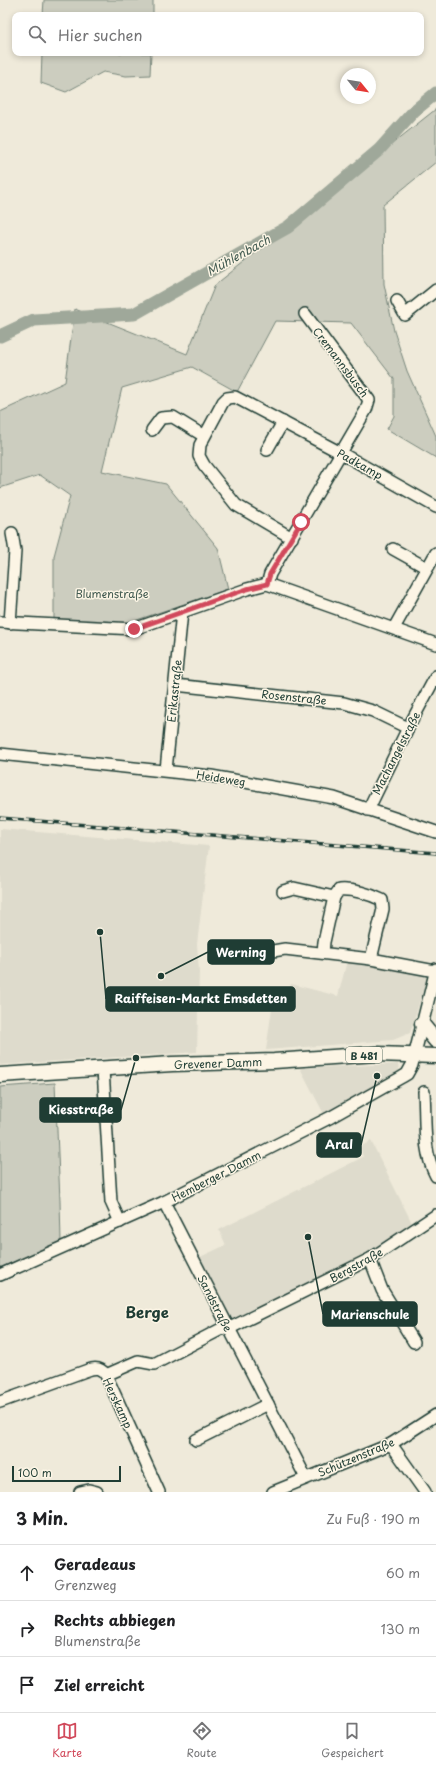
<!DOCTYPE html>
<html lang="de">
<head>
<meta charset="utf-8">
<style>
	:root { --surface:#fff; --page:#f2f2f2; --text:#202124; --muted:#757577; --line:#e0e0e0; --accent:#d1495b }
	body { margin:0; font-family:"Playpen Sans",sans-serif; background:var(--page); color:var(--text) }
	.compass { position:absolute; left:340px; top:68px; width:36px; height:36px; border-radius:50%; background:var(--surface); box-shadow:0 2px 6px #0003; rotate:120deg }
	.scale { position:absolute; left:12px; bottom:10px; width:109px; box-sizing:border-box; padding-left:4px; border:2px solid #1f3d34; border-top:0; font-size:11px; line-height:14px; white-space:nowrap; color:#1f3d34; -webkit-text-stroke:3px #fcf5e5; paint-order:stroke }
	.stop { position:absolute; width:12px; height:12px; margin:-9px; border:3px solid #d1495b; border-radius:50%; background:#fff }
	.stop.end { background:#d1495b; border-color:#fff; box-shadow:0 1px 4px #0008 }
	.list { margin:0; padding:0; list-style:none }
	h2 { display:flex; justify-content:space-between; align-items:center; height:52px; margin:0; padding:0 16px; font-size:17px }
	h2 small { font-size:13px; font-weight:400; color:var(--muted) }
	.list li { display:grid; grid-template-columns:26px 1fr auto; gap:12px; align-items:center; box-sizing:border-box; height:56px; padding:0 16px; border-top:1px solid var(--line) }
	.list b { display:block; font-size:15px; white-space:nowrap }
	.list p { margin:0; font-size:13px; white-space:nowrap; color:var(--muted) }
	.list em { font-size:13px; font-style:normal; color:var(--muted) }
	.icon { flex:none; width:22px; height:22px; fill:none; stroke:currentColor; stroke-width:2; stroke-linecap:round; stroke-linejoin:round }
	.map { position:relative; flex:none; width:436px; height:1492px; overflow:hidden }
	.search { position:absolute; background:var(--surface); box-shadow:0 2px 6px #0003; left:12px; right:12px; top:12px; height:44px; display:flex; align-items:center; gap:10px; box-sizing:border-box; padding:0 14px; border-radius:8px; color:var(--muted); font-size:15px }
	.sheet { height:220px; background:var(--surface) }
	nav { display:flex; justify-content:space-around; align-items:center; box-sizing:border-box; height:56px; border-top:1px solid var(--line); background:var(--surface); font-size:11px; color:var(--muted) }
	nav a { display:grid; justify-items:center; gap:2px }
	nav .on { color:var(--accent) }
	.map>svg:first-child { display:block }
</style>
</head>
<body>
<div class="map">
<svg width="436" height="1492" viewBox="0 0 436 1492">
	<rect width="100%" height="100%" fill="#efeada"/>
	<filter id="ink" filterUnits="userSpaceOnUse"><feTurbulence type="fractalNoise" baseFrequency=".025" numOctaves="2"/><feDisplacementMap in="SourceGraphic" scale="8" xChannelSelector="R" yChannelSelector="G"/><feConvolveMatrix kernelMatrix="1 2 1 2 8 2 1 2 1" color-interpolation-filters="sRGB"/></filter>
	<g filter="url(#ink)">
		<g fill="#dedbcc">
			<polygon points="0,829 209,846 197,944 199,971 197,1052 0,1065"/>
			<polygon points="347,961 428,975 410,1033 393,1040 266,1050 273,1002 283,1004 285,1002 291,984 338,996"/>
			<polygon points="398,1064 399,1071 325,1116 300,1068"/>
			<polygon points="371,1141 413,1225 361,1258 232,1322 198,1258 226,1245 219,1230 363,1157 360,1147"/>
		</g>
		<g fill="#cccdbf" stroke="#76857a">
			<polygon points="44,0 153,0 153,15 43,15"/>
			<polygon points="42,53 151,53 150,75 126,76 103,72 66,92 41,83"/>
			<polygon points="436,109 436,162 383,205 384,284 394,331 407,371 436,436 436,458 387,429 394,416 394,379 351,323 275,321 237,392 192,367 122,388 102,471 166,484 218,548 228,589 128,623 54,619 54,556 70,496 40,475 0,488 0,412 65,382 75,309 187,354 215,285"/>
			<polygon points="55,1083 60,1201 61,1242 0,1268 0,1087"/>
		</g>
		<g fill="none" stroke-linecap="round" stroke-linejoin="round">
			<polyline stroke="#9fa89a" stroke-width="13" points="0,336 34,320 134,314 288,227 379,150 414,111 436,93"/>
			<defs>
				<g id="minor">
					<polyline points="397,301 405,315 436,290"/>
					<polyline points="152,430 161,418 173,417 204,436"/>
					<polyline points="267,450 283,422"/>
					<polyline points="292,538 236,505 204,465 199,456 200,445 223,402 227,398 235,397 341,453 436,507"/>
					<polyline points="393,549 427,568"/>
					<polyline points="267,584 270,574 366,410 369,400 305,314"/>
					<polyline points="0,622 134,629 247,589 267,584 436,644"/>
					<polyline points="10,623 15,551 12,533"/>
					<polyline points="394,628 436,553"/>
					<polyline points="175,685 344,703 373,711 408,728"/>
					<polyline points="0,754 211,776 334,798 436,832"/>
					<polyline points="166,770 182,612"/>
					<polyline points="368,810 408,728 436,676"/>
					<path d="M283 891 294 888 334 897 339 890C353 889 370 894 382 900L383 909 371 959"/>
					<polyline points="273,951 285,949 371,959 435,971"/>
					<polyline points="323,953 324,942 334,897"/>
					<polyline points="103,1069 111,1202 120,1222"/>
					<path d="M424 1092C426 1120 422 1151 436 1176"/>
					<polyline points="164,1202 306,1478"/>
					<polyline points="370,1259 382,1290 414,1342"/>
					<polyline points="0,1275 164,1202 331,1117 402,1077 407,1074 412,1065 436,969"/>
					<polyline points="228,1329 370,1259 436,1215"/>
					<polyline points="106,1375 138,1361 154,1364 227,1326"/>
					<path d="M0 1402 88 1370C96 1367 101 1368 106 1375L159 1492"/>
					<polyline points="196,1440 268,1404"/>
					<polyline points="391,1444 425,1492"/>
					<polyline points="80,1492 89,1490 97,1492"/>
					<polyline points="273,1492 391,1444 436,1415"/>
				</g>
				<g id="major">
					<polyline points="422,1024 436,1041"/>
					<polyline points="0,1075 172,1064 274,1061 377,1054 436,1056"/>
				</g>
			</defs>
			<use href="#minor" stroke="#1f3d34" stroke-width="14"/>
			<use href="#major" stroke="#1f3d34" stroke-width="17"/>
			<use href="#minor" stroke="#fcf5e5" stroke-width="11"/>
			<use href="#major" stroke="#fcf5e5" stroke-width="14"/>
			<defs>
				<polyline id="rail" points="0,818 436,853"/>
			</defs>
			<use href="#rail" stroke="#1f3d34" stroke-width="3.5"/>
			<use href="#rail" stroke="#fcf5e5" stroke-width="2" stroke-dasharray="6" stroke-linecap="butt"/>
		</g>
	</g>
	<g fill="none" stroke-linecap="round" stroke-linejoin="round" filter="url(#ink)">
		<polyline stroke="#d1495b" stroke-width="5" points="134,629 247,589 267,584 270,574 301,522"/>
	</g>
	<g text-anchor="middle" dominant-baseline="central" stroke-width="3" stroke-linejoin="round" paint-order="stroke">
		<rect fill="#fcf5e5" stroke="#617469" stroke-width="1" x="346" y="1047" width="36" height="16" rx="3"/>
		<g font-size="10" font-weight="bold" fill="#1f3d34">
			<text x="364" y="1055">B 481</text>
		</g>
		<g font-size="11" fill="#1f3d34" stroke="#fcf5e5">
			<text transform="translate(341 362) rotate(53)">Cremannsbusch</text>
			<text transform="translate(360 464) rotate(29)">Padkamp</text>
			<text transform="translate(174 691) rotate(-84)">Erikastraße</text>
			<text transform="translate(294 697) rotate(6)">Rosenstraße</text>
			<text transform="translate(396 753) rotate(-63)">Machangelstraße</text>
			<text transform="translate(221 778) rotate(9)">Heideweg</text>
			<text transform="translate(218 1063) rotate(-2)">Grevener Damm</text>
			<text transform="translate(216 1176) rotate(-27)">Hemberger Damm</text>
			<text transform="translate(356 1265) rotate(-29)">Bergstraße</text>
			<text transform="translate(215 1303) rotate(63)">Sandstraße</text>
			<text transform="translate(118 1403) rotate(65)">Herskamp</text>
			<text transform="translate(356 1457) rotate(-23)">Schützenstraße</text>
		</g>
		<g font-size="11" fill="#425a50" stroke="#fcf5e5">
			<text x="112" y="593">Blumenstraße</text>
		</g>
		<g font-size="12" font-style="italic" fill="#455d53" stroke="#fcf5e5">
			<text transform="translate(238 255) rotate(-29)">Mühlenbach</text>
		</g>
		<g font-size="15" font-weight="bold" fill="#1f3d34" stroke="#fcf5e5">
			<text x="147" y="1311">Berge</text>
		</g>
	</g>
	<path fill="none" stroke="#1f3d34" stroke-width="1.5" d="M161 976L208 952M100 932L106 999M136 1058L121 1110M377 1076L361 1145M308 1237L323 1314"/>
	<g fill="#1f3d34" stroke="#fcf5e5" stroke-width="1.5">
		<circle cx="161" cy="976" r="4"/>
		<circle cx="100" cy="932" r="4"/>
		<circle cx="136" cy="1058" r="4"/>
		<circle cx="377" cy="1076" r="4"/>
		<circle cx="308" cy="1237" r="4"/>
	</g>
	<g fill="#1f3d34" stroke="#1f3d34" stroke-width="1.5">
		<rect x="208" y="940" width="66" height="24" rx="4"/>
		<rect x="106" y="987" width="189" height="24" rx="4"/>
		<rect x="40" y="1098" width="81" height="24" rx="4"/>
		<rect x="317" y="1133" width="44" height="24" rx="4"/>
		<rect x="323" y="1302" width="94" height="24" rx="4"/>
	</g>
	<g font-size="12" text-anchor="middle" font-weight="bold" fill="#fff">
		<text x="241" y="957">Werning</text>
		<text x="201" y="1003">Raiffeisen-Markt Emsdetten</text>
		<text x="81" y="1114">Kiesstraße</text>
		<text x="339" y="1149">Aral</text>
		<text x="370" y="1319">Marienschule</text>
	</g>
</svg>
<svg class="compass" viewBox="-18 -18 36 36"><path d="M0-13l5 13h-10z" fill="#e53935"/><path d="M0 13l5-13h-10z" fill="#757577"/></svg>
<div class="scale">100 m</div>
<div class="stop" style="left:301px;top:522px"></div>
<div class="stop end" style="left:134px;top:629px"></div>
<div class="search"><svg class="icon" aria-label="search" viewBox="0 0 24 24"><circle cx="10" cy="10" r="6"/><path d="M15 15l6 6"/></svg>Hier suchen</div>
</div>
<section class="sheet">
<h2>3 Min.<small>Zu Fuß · 190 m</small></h2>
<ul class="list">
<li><svg class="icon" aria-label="ahead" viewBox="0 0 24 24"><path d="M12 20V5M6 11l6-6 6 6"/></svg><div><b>Geradeaus</b><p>Grenzweg</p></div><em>60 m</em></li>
<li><svg class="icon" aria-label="right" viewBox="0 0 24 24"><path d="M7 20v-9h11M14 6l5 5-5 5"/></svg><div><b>Rechts abbiegen</b><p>Blumenstraße</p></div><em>130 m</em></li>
<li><svg class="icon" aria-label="arrive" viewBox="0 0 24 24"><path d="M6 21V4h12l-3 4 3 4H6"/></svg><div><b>Ziel erreicht</b></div></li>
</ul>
</section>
<nav>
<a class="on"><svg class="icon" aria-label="map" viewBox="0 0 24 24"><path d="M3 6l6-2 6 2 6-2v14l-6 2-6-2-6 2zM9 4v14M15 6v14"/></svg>Karte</a>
<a><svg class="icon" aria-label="directions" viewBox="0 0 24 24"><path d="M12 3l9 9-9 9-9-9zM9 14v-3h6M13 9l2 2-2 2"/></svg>Route</a>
<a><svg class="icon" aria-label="saved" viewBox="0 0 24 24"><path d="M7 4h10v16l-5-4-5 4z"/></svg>Gespeichert</a>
</nav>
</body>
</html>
